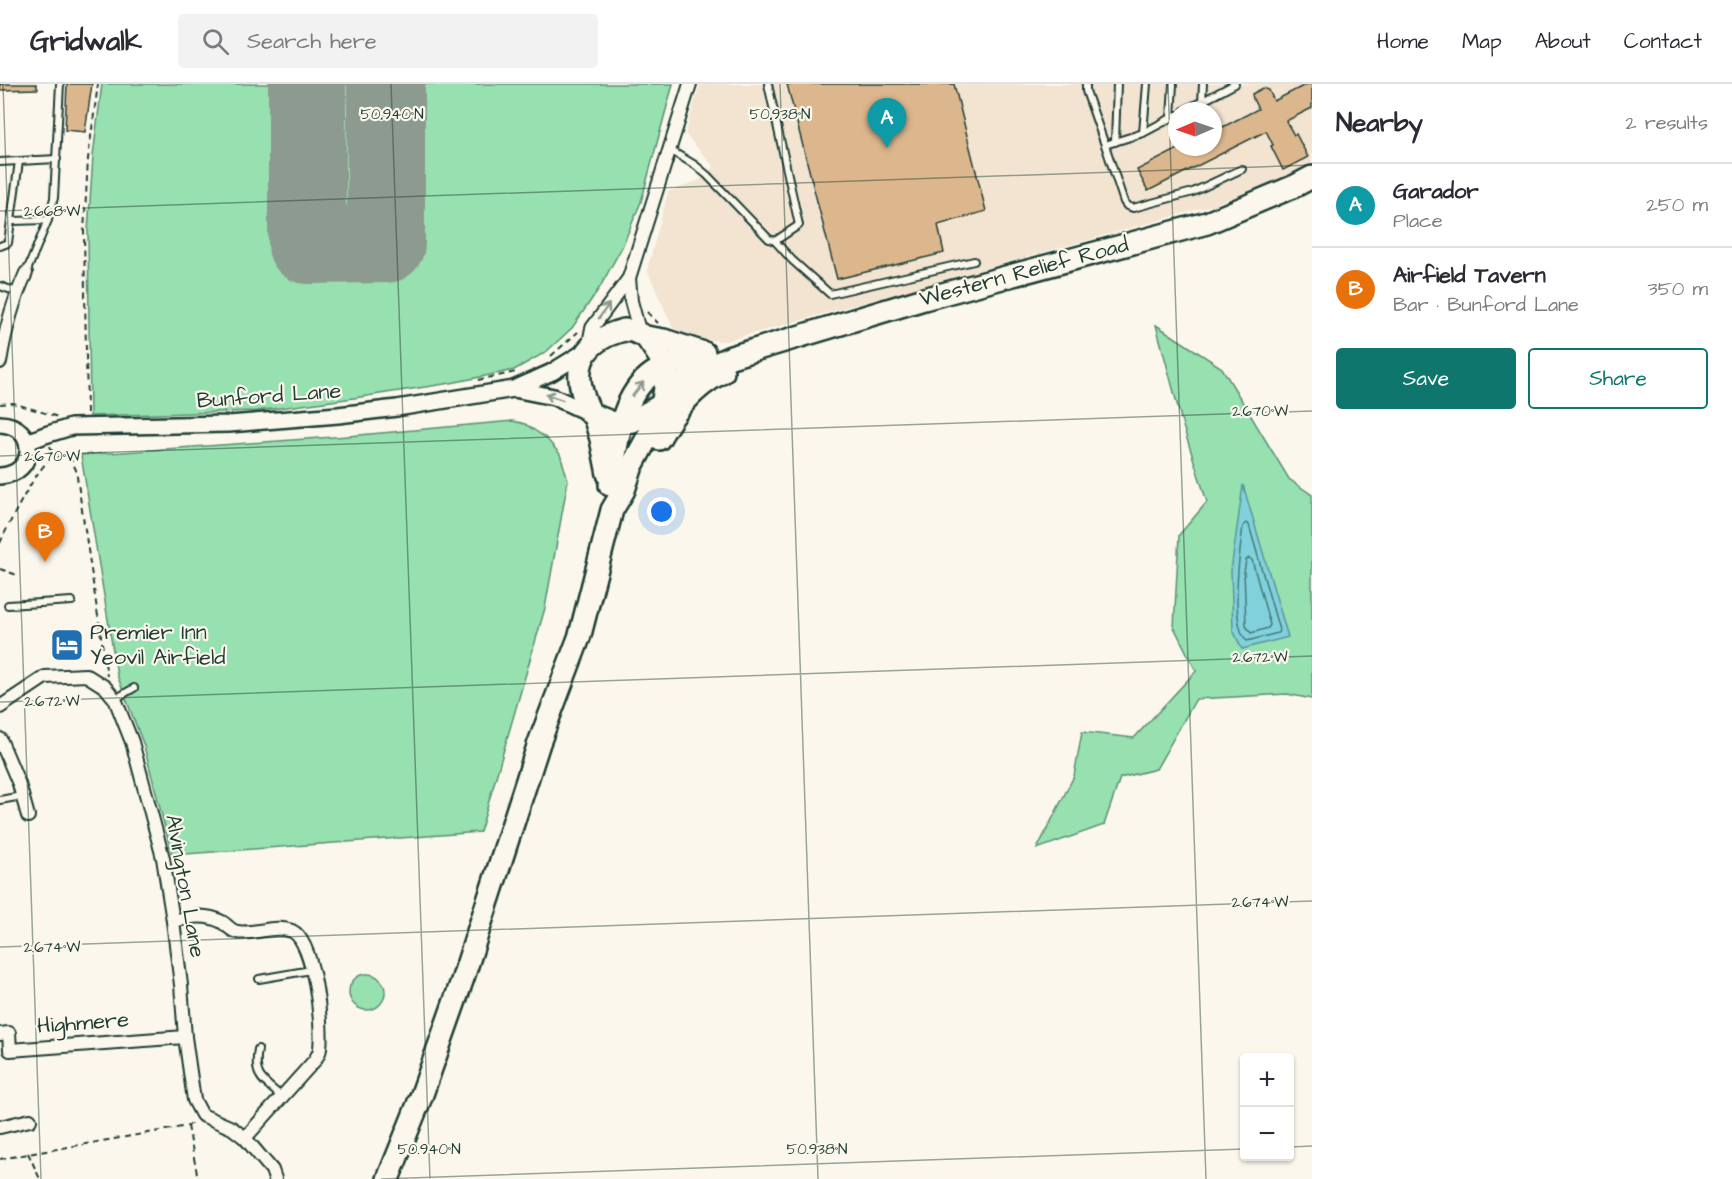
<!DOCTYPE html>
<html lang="en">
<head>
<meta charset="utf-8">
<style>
	:root { --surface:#fff; --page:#f2f2f3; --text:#2b2b33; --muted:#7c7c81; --line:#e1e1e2; --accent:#0f766e }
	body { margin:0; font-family:"Architects Daughter",sans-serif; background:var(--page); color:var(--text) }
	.controls { position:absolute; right:18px; bottom:18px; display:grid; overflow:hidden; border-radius:6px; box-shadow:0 2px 4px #0004 }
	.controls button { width:54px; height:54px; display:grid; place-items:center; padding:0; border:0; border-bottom:2px solid var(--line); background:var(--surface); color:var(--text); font:30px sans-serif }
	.compass { position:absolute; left:1168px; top:18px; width:54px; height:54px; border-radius:50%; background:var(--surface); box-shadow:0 2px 4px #0004; rotate:268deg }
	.you { position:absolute; left:662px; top:428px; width:21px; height:21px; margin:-15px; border:4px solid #fff; border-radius:50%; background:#1a73e8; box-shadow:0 0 0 9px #1a73e833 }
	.badge { display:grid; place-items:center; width:39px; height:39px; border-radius:50%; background:var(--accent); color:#fff; font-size:20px; font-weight:700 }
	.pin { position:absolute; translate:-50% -50px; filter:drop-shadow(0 2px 3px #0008) }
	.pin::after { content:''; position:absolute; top:32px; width:21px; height:18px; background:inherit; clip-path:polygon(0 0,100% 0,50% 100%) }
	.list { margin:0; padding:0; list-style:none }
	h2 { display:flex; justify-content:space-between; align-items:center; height:78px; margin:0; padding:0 24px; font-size:26px }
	h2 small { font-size:20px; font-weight:400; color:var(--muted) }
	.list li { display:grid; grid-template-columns:39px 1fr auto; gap:18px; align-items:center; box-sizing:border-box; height:84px; padding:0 24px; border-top:2px solid var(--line) }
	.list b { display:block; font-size:22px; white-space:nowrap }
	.list p { margin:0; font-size:20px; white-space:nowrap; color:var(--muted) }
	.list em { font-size:20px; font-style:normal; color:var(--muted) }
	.actions { display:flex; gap:12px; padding:18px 24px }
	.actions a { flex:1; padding:14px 0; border:2px solid var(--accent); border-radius:6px; text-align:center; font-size:21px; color:var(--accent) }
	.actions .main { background:var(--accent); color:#fff }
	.icon { flex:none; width:33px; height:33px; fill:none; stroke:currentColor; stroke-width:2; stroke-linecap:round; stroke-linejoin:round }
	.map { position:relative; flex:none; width:1312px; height:1095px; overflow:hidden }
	header { display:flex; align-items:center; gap:36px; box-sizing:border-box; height:84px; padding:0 30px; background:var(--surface); border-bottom:2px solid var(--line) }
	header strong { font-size:28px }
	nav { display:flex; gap:33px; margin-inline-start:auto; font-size:21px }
	.search { width:420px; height:54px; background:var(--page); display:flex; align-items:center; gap:15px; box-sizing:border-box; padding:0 21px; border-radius:6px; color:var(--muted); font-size:22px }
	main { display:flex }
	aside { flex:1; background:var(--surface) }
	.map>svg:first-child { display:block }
</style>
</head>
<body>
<header>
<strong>Gridwalk</strong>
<div class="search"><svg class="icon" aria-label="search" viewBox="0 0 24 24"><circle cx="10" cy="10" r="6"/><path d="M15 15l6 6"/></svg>Search here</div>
<nav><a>Home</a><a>Map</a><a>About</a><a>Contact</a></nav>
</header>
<main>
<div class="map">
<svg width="1312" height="1095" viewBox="0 0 1312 1095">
	<rect width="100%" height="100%" fill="#fbf7ec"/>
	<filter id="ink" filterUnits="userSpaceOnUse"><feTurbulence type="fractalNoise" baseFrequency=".0167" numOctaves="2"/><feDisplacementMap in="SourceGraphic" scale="12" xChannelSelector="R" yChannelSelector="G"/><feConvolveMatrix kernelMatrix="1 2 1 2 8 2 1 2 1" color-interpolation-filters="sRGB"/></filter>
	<g filter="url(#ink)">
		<path fill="#f2e4d0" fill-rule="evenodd" d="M700 0H1312V79L1292 90 1210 122 726 257 699 256 673 244 647 186 668 108 698 97 714 83 685 50ZM1177 27H1213V63H1177Z"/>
		<g fill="#97e0b0" stroke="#5b8e72" stroke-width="1.5">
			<polygon points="102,0 673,0 641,118 622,163 600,203 572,244 546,268 514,286 451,299 354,314 257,327 90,332 88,147 93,72"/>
			<polygon points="1156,241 1222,284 1289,395 1312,411 1312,615 1287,610 1196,615 1156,685 1120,694 1104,741 1037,765 1074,692 1082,648 1134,654 1196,587 1174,543 1179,451 1207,418 1183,342"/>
			<polygon points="513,337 525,340 546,354 560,370 568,396 545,524 480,748 172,771 144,662 117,591 81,371 348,352"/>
			<circle cx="367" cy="908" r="18"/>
		</g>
		<polygon fill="#81d1dc" stroke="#5a9699" stroke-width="1.5" points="1243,401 1288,553 1242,565 1233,546 1231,487"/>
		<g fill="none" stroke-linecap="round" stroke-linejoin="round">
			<g stroke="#467877" stroke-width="1.5">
				<path d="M1246 439 1249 441 1279 546 1278 549 1247 557C1229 540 1240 466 1243 442Z"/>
				<polygon points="1249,474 1252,476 1270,541 1268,544 1251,549 1246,542 1244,488 1246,476"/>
			</g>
			<polyline stroke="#8d9a90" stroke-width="78" points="307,0 307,161 386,160 386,0"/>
		</g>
		<g fill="#dcb78d" stroke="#1f3d34" stroke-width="1.5">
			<polygon points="0,0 36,0 38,5 0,6"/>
			<polygon points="67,0 92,0 85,48 65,46"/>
			<polygon points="787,0 954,0 986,127 938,141 944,169 837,195"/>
			<polygon points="1307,0 1312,0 1312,24 1286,37 1294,51 1296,50 1308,73 1283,86 1271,62 1273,61 1266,47 1148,107 1137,86 1182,63 1213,63 1213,48 1258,25 1253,15 1252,10 1263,4 1269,6 1274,17"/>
		</g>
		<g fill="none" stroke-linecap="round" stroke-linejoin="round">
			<defs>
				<g id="service">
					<polyline points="1086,0 1086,7 1105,61 1143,49 1177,31"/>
					<polyline points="1202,18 1203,0"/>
					<polyline points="1184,27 1235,0"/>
					<polyline points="1171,34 1173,0"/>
					<polyline points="1143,49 1147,0"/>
					<polyline points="1115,58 1117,0"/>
					<polyline points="1105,61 1124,118 1127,122 1133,124 1193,108 1242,85"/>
					<polyline points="670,66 695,81 707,91 769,155 775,157 799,141 768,0"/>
					<polyline points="0,78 57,75"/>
					<polyline points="12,137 48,136"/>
					<polyline points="775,157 792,176 830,210 974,177"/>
					<polyline points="0,162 8,159 19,77"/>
					<polyline points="26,189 48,136 54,114 60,0"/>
					<polyline points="0,202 17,208"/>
					<polyline points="8,521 72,517"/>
					<polyline points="115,615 134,604"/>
					<polyline points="0,716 22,712"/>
					<polyline points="259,895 311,886"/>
					<path d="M258 965C253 993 262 996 282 1013"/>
				</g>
				<g id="minor">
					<polyline points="629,194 631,217 640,250"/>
					<polyline points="588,265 592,244 629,194 690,0"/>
					<path d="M0 278C5 247 13 217 26 189"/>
					<polyline points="0,623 45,593 86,591 105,603 115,615 132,658 163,774 173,837 181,901 185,953 194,1016 202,1031 232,1044 245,1054 272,1086 275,1095"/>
					<polyline points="0,655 19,700 28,732"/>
					<path d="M173 837C190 833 205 829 222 838 227 841 231 847 237 848 254 851 275 840 292 847 314 857 323 941 320 964 320 969 317 972 315 976L245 1054"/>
					<polyline points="0,950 9,949 10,966 185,953"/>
					<polyline points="0,1043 30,1036"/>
				</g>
				<g id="tertiary">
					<polyline points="514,305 554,313 591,330"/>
					<path d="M0 340C37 341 38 390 0 392"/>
					<polyline points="27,358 45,351 71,343 229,340 338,331 397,324 514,305 552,288 586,267"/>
				</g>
				<g id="trunk">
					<path d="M624 246 633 247 646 253 659 272 665 283 667 292 663 316 661 321 633 337 613 339 591 330C570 289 577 258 624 246Z"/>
					<polyline points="646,253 664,256 704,269"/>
					<polyline points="663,316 690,291 731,273 924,215 1207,139 1295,102 1312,93"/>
					<polyline points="594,332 601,355 608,390"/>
					<path d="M659 355C675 326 694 303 723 288"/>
					<path d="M610 401C617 364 619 313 652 290 668 279 686 274 704 269"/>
					<polyline points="388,1095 421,1013 463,894 539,659 580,551 612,426 624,406 632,382 659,332 661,321"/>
				</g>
			</defs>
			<use href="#service" stroke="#1f3d34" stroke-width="10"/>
			<use href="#minor" stroke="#1f3d34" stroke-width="16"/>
			<use href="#tertiary" stroke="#1f3d34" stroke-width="20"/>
			<use href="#trunk" stroke="#1f3d34" stroke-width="26"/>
			<g stroke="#1f3d34" stroke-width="2" stroke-dasharray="6 4.5" stroke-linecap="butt">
				<polyline points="647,228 658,239"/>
				<polyline points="551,272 578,248"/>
				<polyline points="478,296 516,288"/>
				<polyline points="0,320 13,319 58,333"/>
				<polyline points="87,329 84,148 88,75 98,0"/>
				<polyline points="50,362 54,373"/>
				<path d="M0 459C8 442 37 381 53 374 59 371 66 375 72 377L76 386 107 592"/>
				<polyline points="0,485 17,491"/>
				<polyline points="188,1042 198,1095"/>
				<polyline points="28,1069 40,1095"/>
				<polyline points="0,1075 188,1042 193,1038"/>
			</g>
			<use href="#service" stroke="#fbf7ec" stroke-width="6"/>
			<use href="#minor" stroke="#fbf7ec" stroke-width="12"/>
			<use href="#tertiary" stroke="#fbf7ec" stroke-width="15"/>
			<use href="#trunk" stroke="#fbf7ec" stroke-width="21"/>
		</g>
		<defs><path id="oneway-shaft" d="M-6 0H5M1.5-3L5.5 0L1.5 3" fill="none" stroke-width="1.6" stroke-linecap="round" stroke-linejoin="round" transform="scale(1.5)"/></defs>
		<g stroke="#8d9a90">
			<use href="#oneway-shaft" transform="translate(604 227) rotate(-55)"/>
			<use href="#oneway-shaft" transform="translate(638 305) rotate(-52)"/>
			<use href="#oneway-shaft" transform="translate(554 313) rotate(-161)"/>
		</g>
	</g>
	<path fill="none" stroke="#1f3d34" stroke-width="1.5" stroke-opacity="0.45" d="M3 0 41 1095M391 0 430 1095M780 0 818 1095M1168 0 1206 1095M0 127 1312 81M0 372 1312 327M0 618 1312 572M0 863 1312 817M1290 1063 1312 1062M381 1095 1244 1065"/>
	<defs>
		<symbol id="hotel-square" viewBox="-11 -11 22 22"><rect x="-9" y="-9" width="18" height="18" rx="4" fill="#1f6fb2" stroke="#fbf7ec"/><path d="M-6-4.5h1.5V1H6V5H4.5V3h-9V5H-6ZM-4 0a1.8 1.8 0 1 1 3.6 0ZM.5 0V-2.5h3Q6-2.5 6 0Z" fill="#fff"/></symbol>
	</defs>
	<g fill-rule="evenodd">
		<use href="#hotel-square" x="48" y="542" width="38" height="38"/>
	</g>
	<g text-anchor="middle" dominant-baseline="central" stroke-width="4.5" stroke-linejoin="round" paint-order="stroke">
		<g font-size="22" fill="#1f3d34" stroke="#fbf7ec">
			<text transform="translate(1024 188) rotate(-15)">Western Relief Road</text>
			<text transform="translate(269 312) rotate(-4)">Bunford Lane</text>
			<text transform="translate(185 802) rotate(80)">Alvington Lane</text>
			<text transform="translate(83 939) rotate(-4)">Highmere</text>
		</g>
		<g font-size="22" fill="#1f3d34" stroke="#fbf7ec" text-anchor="start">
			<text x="90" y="548">Premier Inn<tspan x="90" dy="25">Yeovil Airfield</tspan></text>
		</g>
	</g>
	<g font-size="15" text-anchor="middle" fill="#1f3d34" stroke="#fbf7ec" stroke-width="4.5" stroke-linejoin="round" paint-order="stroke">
		<text x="392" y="35">50.940°N</text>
		<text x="780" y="35">50.938°N</text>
		<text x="52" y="132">2.668°W</text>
		<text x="1260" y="332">2.670°W</text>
		<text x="52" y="377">2.670°W</text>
		<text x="1260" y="578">2.672°W</text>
		<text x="52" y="622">2.672°W</text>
		<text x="1260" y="823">2.674°W</text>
		<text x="52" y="868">2.674°W</text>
		<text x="429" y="1070">50.940°N</text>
		<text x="817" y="1070">50.938°N</text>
	</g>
</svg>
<div class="controls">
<button>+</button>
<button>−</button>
</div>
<svg class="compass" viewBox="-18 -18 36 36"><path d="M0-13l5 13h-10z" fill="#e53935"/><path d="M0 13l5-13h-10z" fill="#7c7c81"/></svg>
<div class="you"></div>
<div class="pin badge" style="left:887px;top:64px;background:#0f9aa8">A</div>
<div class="pin badge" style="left:45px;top:478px;background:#e8710a">B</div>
</div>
<aside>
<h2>Nearby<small>2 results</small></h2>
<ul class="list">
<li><span class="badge" style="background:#0f9aa8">A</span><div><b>Garador</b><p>Place</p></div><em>250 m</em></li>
<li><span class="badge" style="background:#e8710a">B</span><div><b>Airfield Tavern</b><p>Bar · Bunford Lane</p></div><em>350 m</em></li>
</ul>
<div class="actions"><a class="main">Save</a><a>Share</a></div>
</aside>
</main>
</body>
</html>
